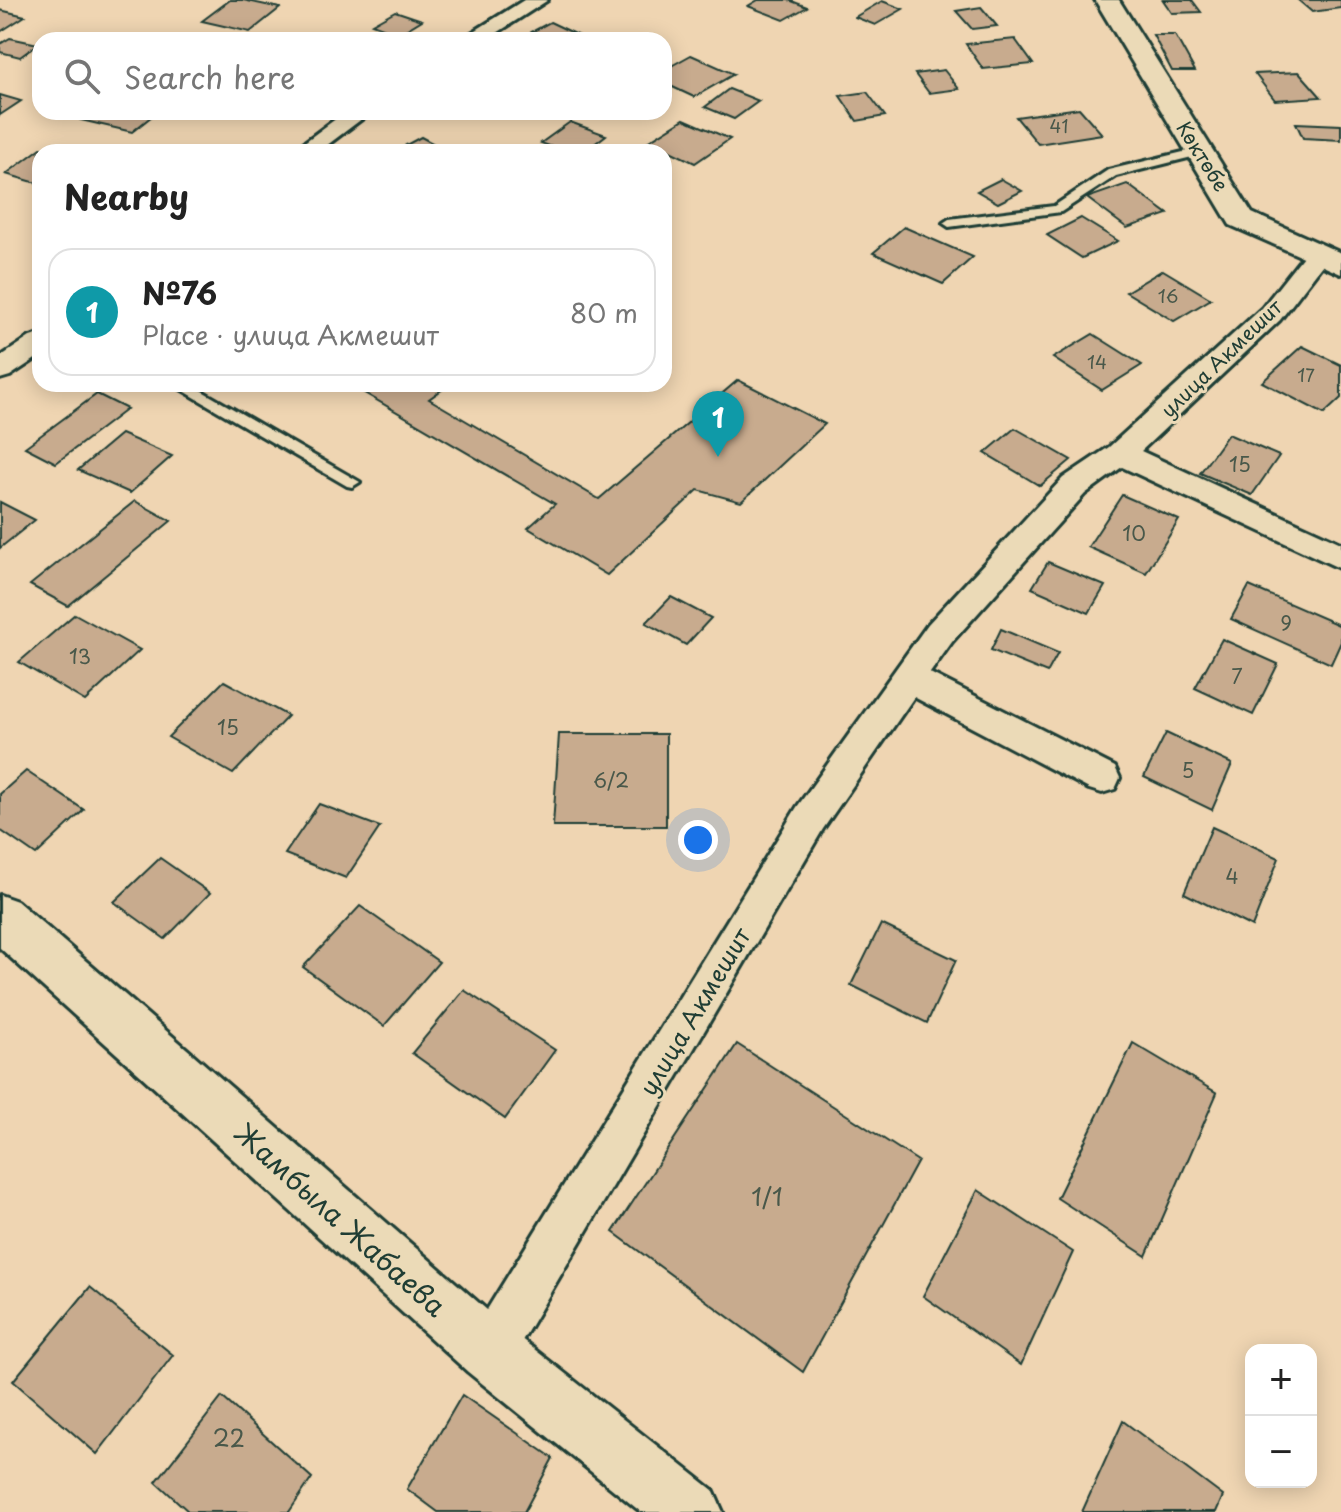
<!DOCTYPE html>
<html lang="en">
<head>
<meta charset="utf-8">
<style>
	:root { --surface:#fff; --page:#f6f6f6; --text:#222; --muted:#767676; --line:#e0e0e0; --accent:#d93025 }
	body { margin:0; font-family:"Playpen Sans",sans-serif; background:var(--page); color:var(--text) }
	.controls { position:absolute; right:24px; bottom:24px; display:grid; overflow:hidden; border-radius:16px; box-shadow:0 4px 20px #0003 }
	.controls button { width:72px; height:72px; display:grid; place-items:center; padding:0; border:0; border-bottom:2px solid var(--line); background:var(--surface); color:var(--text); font:40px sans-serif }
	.you { position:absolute; left:698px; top:840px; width:28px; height:28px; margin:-20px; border:6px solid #fff; border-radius:50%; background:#1a73e8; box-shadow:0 0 0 12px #1a73e833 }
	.badge { display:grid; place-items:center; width:52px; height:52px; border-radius:50%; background:var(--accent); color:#fff; font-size:26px; font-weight:700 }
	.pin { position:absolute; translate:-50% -66px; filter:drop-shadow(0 2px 4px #0008) }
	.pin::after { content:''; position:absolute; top:42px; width:28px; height:24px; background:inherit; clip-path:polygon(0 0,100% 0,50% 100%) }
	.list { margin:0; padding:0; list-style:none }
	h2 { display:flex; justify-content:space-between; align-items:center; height:104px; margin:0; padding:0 32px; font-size:34px }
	h2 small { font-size:26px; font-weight:400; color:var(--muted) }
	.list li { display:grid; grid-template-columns:52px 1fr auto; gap:24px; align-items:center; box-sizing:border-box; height:128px; margin:0 16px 16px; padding:0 16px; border:2px solid var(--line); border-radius:24px }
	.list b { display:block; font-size:30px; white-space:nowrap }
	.list p { margin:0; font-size:26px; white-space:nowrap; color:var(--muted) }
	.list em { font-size:26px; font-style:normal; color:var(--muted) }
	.icon { flex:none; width:44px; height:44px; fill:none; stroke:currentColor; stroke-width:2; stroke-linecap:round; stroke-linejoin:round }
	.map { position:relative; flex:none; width:1341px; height:1512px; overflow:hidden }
	.search { position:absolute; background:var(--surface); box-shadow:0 4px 20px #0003; left:32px; top:32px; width:640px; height:88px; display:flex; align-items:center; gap:20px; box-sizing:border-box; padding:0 28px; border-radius:24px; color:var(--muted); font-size:30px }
	.panel { position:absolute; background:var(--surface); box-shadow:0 4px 20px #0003; left:32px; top:144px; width:640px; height:248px; border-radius:24px }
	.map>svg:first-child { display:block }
</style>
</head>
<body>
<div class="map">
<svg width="1341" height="1512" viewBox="0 0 1341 1512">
	<rect width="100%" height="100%" fill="#efd5b2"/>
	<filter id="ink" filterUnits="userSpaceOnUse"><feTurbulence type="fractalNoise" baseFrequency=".0125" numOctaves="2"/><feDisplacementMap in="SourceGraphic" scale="16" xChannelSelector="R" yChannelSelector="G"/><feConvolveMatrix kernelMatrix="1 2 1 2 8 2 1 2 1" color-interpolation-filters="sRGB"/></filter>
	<g filter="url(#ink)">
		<g fill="#c8ab8e" stroke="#1f3d34" stroke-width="2">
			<polygon points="230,0 243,0 280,8 250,32 202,21"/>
			<polygon points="758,0 789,0 807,7 784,20 748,6"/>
			<polygon points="1163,0 1192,0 1201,12 1172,13"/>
			<polygon points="1298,0 1341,0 1341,8 1312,12"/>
			<polygon points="882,1 903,9 875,25 855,17"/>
			<polygon points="981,7 997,26 972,29 956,11"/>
			<polygon points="0,10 25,16 0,32"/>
			<polygon points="395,11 422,20 399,34 372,24"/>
			<polygon points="550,22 586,39 538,40 526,35"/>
			<polygon points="1153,35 1175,35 1195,71 1172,71"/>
			<polygon points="10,38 38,44 20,57 0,52 0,44"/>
			<polygon points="1015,39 1033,64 983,69 966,44"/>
			<polygon points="691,55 734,74 694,97 664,83 664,70"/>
			<polygon points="944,70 959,89 929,93 915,74"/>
			<polygon points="1299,72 1321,97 1275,100 1255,74"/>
			<polygon points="729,89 759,101 734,119 705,107"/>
			<polygon points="867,92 885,116 857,121 840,96"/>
			<polygon points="0,95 21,101 0,115"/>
			<polygon points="1079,108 1102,134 1038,144 1016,117"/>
			<polygon points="91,112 157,112 132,132 81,120"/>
			<polygon points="684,119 730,139 695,163 649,141"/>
			<polygon points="570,122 606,135 584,152 566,152 541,143"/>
			<polygon points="1296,123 1341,125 1341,140 1303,138"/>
			<polygon points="421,137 449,152 419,152 406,145"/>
			<polygon points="41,148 56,152 40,152 40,184 6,174"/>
			<polygon points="1001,179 1022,191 998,203 977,191"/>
			<polygon points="1127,184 1168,214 1127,228 1087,198"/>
			<polygon points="1081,218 1118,241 1082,258 1047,235"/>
			<polygon points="904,227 973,257 943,284 873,253"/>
			<polygon points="1163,270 1211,299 1174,321 1126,292"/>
			<polygon points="1093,334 1142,365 1102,390 1053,358"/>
			<polygon points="1302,346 1341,365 1341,398 1324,414 1262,382"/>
			<polygon points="738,380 825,424 741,502 698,490 607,575 528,528 555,504 349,384 450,384 429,399 599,499"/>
			<polygon points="97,394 127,409 56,463 25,447"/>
			<polygon points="1015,428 1071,460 1040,486 985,453"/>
			<polygon points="121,434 172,456 130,493 78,470"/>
			<polygon points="1228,434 1279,456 1252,495 1200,473"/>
			<polygon points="1122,495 1179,520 1146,573 1088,547"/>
			<polygon points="135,501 171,521 68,606 30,585"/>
			<polygon points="0,502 35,520 0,548"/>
			<polygon points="1048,562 1105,586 1089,613 1032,588"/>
			<polygon points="1249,586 1341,626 1341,642 1331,664 1231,619"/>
			<polygon points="671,597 711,618 686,645 646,623"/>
			<polygon points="75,614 140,650 85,701 19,662"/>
			<polygon points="1001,629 1058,653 1047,673 991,650"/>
			<polygon points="1222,639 1278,664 1253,715 1195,688"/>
			<polygon points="224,681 288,716 233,774 168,737"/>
			<polygon points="1166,733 1232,764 1212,810 1144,777"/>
			<polygon points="559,734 666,734 666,826 553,826"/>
			<polygon points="26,771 84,810 36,855 0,830 0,794"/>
			<polygon points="319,804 380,827 346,878 285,854"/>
			<polygon points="1212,827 1279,858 1252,927 1184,893"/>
			<polygon points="160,858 210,893 165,939 114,902"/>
			<polygon points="360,906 439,962 384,1026 303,967"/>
			<polygon points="881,924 956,960 927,1023 851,985"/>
			<polygon points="464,990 555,1050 505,1119 412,1053"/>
			<polygon points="1133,1043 1217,1093 1146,1256 1057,1198"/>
			<polygon points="737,1044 918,1161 803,1372 613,1232"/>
			<polygon points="978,1190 1073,1252 1021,1365 923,1296"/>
			<polygon points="90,1287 173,1355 97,1454 13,1381"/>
			<polygon points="462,1395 553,1458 524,1512 438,1512 407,1489"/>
			<polygon points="222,1397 312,1478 289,1512 189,1512 156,1482"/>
			<polygon points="1123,1421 1223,1496 1216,1512 1082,1512"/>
		</g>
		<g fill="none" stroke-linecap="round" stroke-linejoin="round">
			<defs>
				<g id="lane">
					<polygon points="1200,148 1206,152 1204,154 1116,176 1061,212 949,227 943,223 949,219 1054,206 1108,170"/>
					<polygon points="172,384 190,384 360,482 352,487 347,486"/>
				</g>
				<g id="street">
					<polygon points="524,0 548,0 486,40 460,40"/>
					<polygon points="345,112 371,112 318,152 291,152"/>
					<polygon points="1316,248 1325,251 1329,256 1280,320 1141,451 1341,543 1341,569 1122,467 1085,494 952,642 930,673 1115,767 1120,778 1115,789 1102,793 1089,789 914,697 823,829 506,1368 489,1375 472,1368 465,1351 472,1334 797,807 928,624 1063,478 1109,447 1262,308 1307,251"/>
					<polygon points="40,334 40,356 10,376 0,379 0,357 30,337"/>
				</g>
				<g id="secondary">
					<polygon points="1095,0 1119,0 1252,213 1341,253 1341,274 1230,225"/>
					<polygon points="0,895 17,901 510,1330 713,1490 723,1512 641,1512 468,1372 0,948"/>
				</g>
			</defs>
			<use href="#lane" stroke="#1f3d34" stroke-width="6"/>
			<use href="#street" stroke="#1f3d34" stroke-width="6"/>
			<use href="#secondary" stroke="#1f3d34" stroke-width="6"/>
			<use href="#lane" fill="#ebdab7" fill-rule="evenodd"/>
			<use href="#street" fill="#ebdab7" fill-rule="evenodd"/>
			<use href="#secondary" fill="#ebdab7" fill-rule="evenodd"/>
		</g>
	</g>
	<g text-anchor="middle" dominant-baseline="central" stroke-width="6" stroke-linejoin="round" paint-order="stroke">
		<g font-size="18" fill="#49584a">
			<text x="1059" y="125">41</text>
			<text x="1168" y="295">16</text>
			<text x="1097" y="361">14</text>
			<text x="1306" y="374">17</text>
		</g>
		<g font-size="20" fill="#1f3d34" stroke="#ebdab7">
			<text transform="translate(1203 156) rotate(58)">Көктөбе</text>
			<text transform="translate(1221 358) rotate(-44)">улица Акмешит</text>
		</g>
		<g font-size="20" fill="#49584a">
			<text x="1240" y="464">15</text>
			<text x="1134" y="533">10</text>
			<text x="1286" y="623">9</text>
			<text x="80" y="656">13</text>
			<text x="1237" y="676">7</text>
			<text x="228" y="727">15</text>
			<text x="1188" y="770">5</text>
			<text x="611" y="780">6/2</text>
			<text x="1232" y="876">4</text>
		</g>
		<g font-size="24" fill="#1f3d34" stroke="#ebdab7">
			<text transform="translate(694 1011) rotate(-59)">улица Акмешит</text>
		</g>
		<g font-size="24" fill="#49584a">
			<text x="767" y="1196">1/1</text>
			<text x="229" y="1437">22</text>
		</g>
		<g font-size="28" fill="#1f3d34" stroke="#ebdab7">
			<text transform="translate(341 1219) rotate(42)">Жамбыла Жабаева</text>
		</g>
	</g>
</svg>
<div class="controls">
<button>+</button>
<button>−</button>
</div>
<div class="you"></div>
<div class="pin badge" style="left:718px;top:457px;background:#0f9aa8">1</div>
<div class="search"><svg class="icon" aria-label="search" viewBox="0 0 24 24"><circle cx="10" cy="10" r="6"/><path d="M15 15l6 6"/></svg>Search here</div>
<section class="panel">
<h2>Nearby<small></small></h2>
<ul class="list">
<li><span class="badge" style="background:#0f9aa8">1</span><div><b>№76</b><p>Place · улица Акмешит</p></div><em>80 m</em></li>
</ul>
</section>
</div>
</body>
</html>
